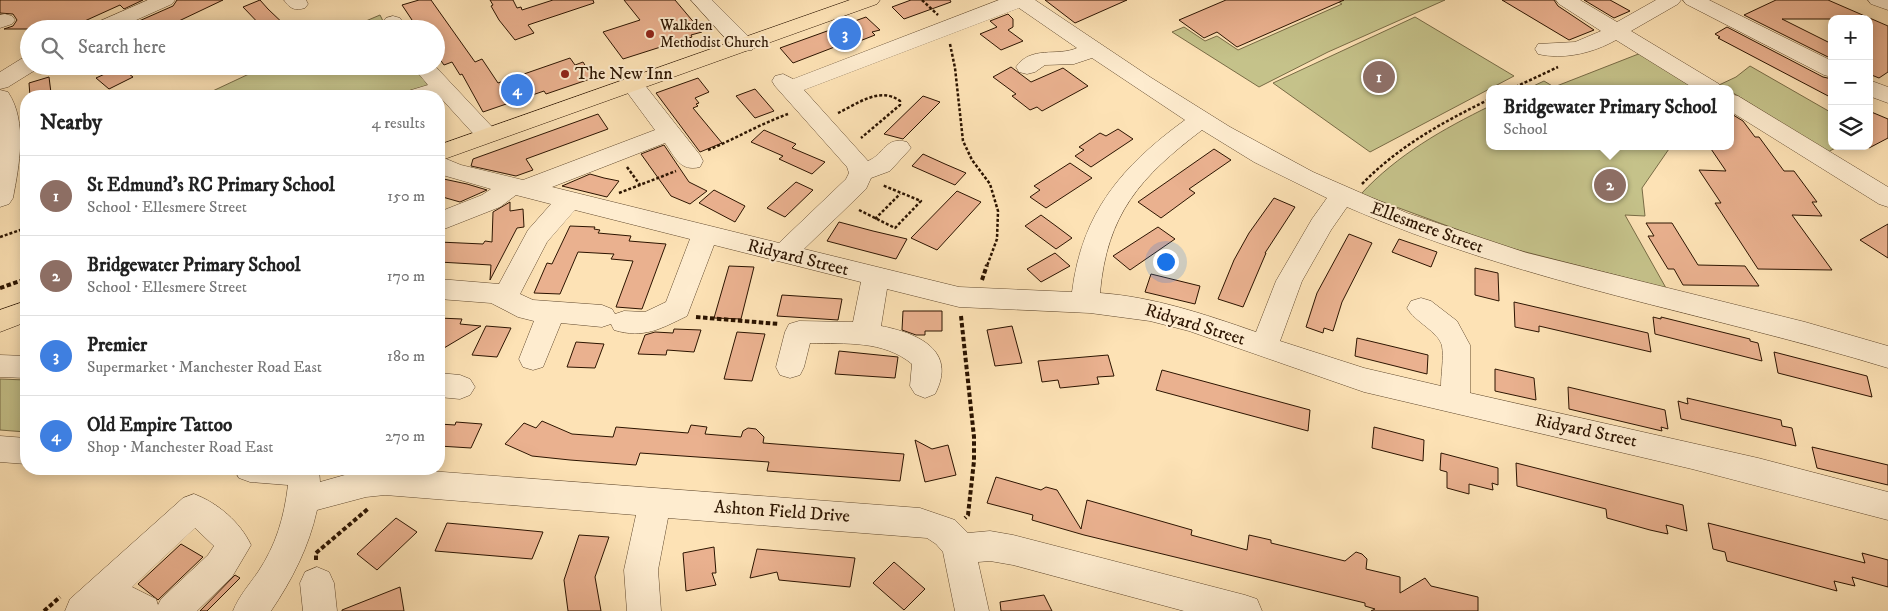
<!DOCTYPE html>
<html lang="en">
<head>
<meta charset="utf-8">
<style>
	:root { --surface:#fff; --page:#f6f6f6; --text:#222; --muted:#767676; --line:#e0e0e0; --accent:#0b8043 }
	body { margin:0; font-family:"IM FELL DW Pica",serif; background:var(--page); color:var(--text) }
	.controls { position:absolute; right:15px; top:15px; display:grid; overflow:hidden; border-radius:10px; box-shadow:0 2px 12px #0003 }
	.controls button { width:45px; height:45px; display:grid; place-items:center; padding:0; border:0; border-bottom:1px solid var(--line); background:var(--surface); color:var(--text); font:25px sans-serif }
	.you { position:absolute; left:1165px; top:261px; width:18px; height:18px; margin:-12px; border:4px solid #fff; border-radius:50%; background:#1a73e8; box-shadow:0 0 0 8px #1a73e833 }
	.badge { display:grid; place-items:center; width:32px; height:32px; border-radius:50%; background:var(--accent); color:#fff; font-size:16px; font-weight:700 }
	.pin { position:absolute; translate:-50% -50%; border:2px solid #fff; box-shadow:0 1px 5px #0006 }
	.popup { position:absolute; left:1486px; top:85px; width:248px; height:65px; box-sizing:border-box; display:grid; place-content:center; border-radius:10px; background:var(--surface); filter:drop-shadow(0 1px 4px #0005); font-size:16px; white-space:nowrap; color:var(--muted) }
	.popup b { font-size:19px; color:var(--text) }
	.popup::after { content:''; position:absolute; left:50%; top:100%; margin-left:-10px; border:10px solid transparent; border-top-color:var(--surface) }
	.list { margin:0; padding:0; list-style:none }
	h2 { display:flex; justify-content:space-between; align-items:center; height:65px; margin:0; padding:0 20px; font-size:21px }
	h2 small { font-size:16px; font-weight:400; color:var(--muted) }
	.list li { display:grid; grid-template-columns:32px 1fr auto; gap:15px; align-items:center; box-sizing:border-box; height:80px; padding:0 20px; border-top:1px solid var(--line) }
	.list b { display:block; font-size:19px; white-space:nowrap }
	.list p { margin:0; font-size:16px; white-space:nowrap; color:var(--muted) }
	.list em { font-size:16px; font-style:normal; color:var(--muted) }
	.icon { flex:none; width:28px; height:28px; fill:none; stroke:currentColor; stroke-width:2; stroke-linecap:round; stroke-linejoin:round }
	.map { position:relative; flex:none; width:1888px; height:611px; overflow:hidden }
	.search { position:absolute; background:var(--surface); box-shadow:0 2px 12px #0003; left:20px; top:20px; width:425px; height:55px; display:flex; align-items:center; gap:12px; box-sizing:border-box; padding:0 18px; border-radius:28px; color:var(--muted); font-size:19px }
	.panel { position:absolute; background:var(--surface); box-shadow:0 2px 12px #0003; left:20px; top:90px; width:425px; height:385px; border-radius:20px }
	.map>svg:first-child { display:block }
</style>
</head>
<body>
<div class="map">
<svg width="1888" height="611" viewBox="0 0 1888 611">
	<rect width="100%" height="100%" fill="#fde2b5"/>
	<filter id="stains"><feTurbulence type="fractalNoise" baseFrequency=".004" numOctaves="4"/><feColorMatrix values="0 0 0 0 .2 0 0 0 0 .09 0 0 0 0 .02 0 0 0 .5 -.17"/></filter>
	<radialGradient id="worn" r=".72"><stop offset=".6" stop-color="#630" stop-opacity="0"/><stop offset="1" stop-color="#630" stop-opacity=".3"/></radialGradient>
	<g fill="#c5c28a" stroke="#786b45">
		<polygon points="1335,0 1445,0 1328,52 1259,87 1172,32 1184,27 1205,41 1217,36 1238,50 1342,4"/>
		<polygon points="380,15 387,29 347,29"/>
		<polygon points="1415,17 1514,76 1370,152 1273,83"/>
		<polygon points="1641,53 1699,89 1527,89 1544,81 1554,87"/>
		<polygon points="266,66 414,66 429,87 402,96 202,96"/>
		<polygon points="1750,66 1832,113 1828,116 1832,119 1832,146 1839,146 1828,152 1730,91 1730,89 1726,89 1719,85 1736,77"/>
		<path d="M1490 106V146H1671L1642 188 1645 216 1625 215 1666 288 1502 246 1361 194C1397 155 1443 129 1490 106Z"/>
		<polygon points="0,379 26,380 26,432 0,430"/>
	</g>
	<g fill="#eab18f" stroke="#2c1400">
		<polygon points="0,0 143,0 124,9 120,5 67,29 4,29 13,26 17,20 13,14 0,13"/>
		<polygon points="177,0 223,0 162,29 149,29 139,21 173,6"/>
		<polygon points="260,0 268,9 289,29 264,29 243,7"/>
		<polygon points="419,0 431,0 475,62 482,59 498,83 570,58 575,65 583,62 593,78 546,94 544,91 483,112 462,74 460,75 452,62 444,65 436,54 436,29 418,29 402,5"/>
		<polygon points="490,0 513,0 517,8 521,7 522,10 553,0 593,0 594,3 528,25 534,33 515,40 499,20 491,6 493,5"/>
		<polygon points="624,0 675,0 702,32 691,35 692,37 623,59 603,32 640,20"/>
		<polygon points="911,0 950,0 951,2 904,19 892,7"/>
		<polygon points="1045,0 1127,0 1075,23"/>
		<polygon points="1226,0 1344,0 1237,47 1217,32 1204,38 1179,20"/>
		<polygon points="1502,0 1554,0 1558,6 1594,30 1569,40"/>
		<polygon points="1584,0 1610,0 1630,11 1614,18"/>
		<polygon points="1776,0 1828,0 1888,26 1888,72 1879,78 1869,74 1869,19 1782,19 1832,44 1832,59 1744,15"/>
		<polygon points="1008,14 1013,19 1013,27 1008,30 1023,41 1001,50 980,34 997,27 990,21"/>
		<polygon points="866,17 880,30 872,32 875,35 847,46 845,43 793,63 780,48"/>
		<polygon points="1727,27 1823,77 1832,79 1832,98 1718,38 1720,37 1715,34"/>
		<polygon points="120,67 133,77 109,89 96,78"/>
		<polygon points="1011,67 1031,82 1063,68 1088,86 1042,111 1037,107 1030,110 1012,96 1016,94 993,77"/>
		<polygon points="49,77 51,93 30,96 29,83"/>
		<polygon points="698,78 709,92 695,98 699,103 696,104 698,106 693,108 722,143 700,152 656,93"/>
		<polygon points="755,89 774,111 755,118 736,96"/>
		<polygon points="923,96 940,102 903,139 884,134"/>
		<polygon points="1869,111 1888,119 1888,138 1869,148"/>
		<polygon points="1730,113 1743,121 1755,137 1759,137 1784,171 1794,171 1817,202 1812,202 1822,216 1792,215 1832,270 1758,269 1715,203 1721,203 1699,170 1726,171 1709,146 1730,146"/>
		<polygon points="598,114 608,129 526,159 533,170 516,176 471,166 473,159"/>
		<polygon points="1118,129 1133,139 1091,167 1075,156 1084,150 1079,147 1100,133 1106,136"/>
		<polygon points="764,130 796,144 792,148 825,162 812,174 779,159 783,156 751,142"/>
		<polygon points="664,145 689,182 707,191 690,204 671,196 641,154"/>
		<polygon points="1214,149 1231,160 1189,189 1195,193 1161,218 1138,202"/>
		<polygon points="923,154 945,164 966,173 955,185 912,166"/>
		<polygon points="1070,163 1092,178 1046,208 1030,197 1040,190 1034,186"/>
		<polygon points="590,174 604,178 619,181 607,197 562,186"/>
		<polygon points="439,178 467,184 487,190 460,202 439,196"/>
		<polygon points="796,182 813,190 785,217 767,208"/>
		<polygon points="714,190 745,206 735,222 699,203"/>
		<polygon points="957,191 981,202 937,250 911,238"/>
		<polygon points="1274,198 1295,207 1265,253 1266,253 1243,307 1218,299 1234,260 1249,233"/>
		<polygon points="510,202 510,211 523,209 524,227 517,228 490,280 491,265 439,262 439,242 483,244 485,241 492,242 493,212"/>
		<polygon points="1041,215 1056,226 1072,238 1056,249 1025,226"/>
		<polygon points="839,222 873,231 907,239 896,259 827,241"/>
		<polygon points="1646,223 1672,223 1698,265 1745,266 1759,286 1683,285 1674,269 1668,269 1648,236 1654,236"/>
		<polygon points="1888,224 1888,258 1860,240"/>
		<polygon points="570,226 595,227 594,229 600,230 598,233 631,236 629,241 666,244 642,309 616,307 633,261 611,259 614,254 578,252 560,294 534,293 547,263 552,264"/>
		<polygon points="1158,227 1175,239 1130,270 1113,256"/>
		<polygon points="1349,234 1372,243 1342,302 1333,331 1324,328 1323,333 1306,327 1317,293"/>
		<polygon points="1399,239 1437,252 1431,267 1392,252"/>
		<polygon points="1055,253 1070,266 1041,282 1027,269"/>
		<polygon points="729,266 754,267 741,319 714,318"/>
		<polygon points="1475,268 1498,273 1499,301 1475,295"/>
		<polygon points="1151,274 1200,286 1195,304 1145,292"/>
		<polygon points="782,295 842,299 838,320 777,316"/>
		<polygon points="1514,302 1648,333 1651,352 1539,326 1539,332 1515,327"/>
		<polygon points="903,311 942,311 942,331 925,331 925,335 916,335 902,330"/>
		<polygon points="1653,317 1661,319 1661,317 1750,339 1750,341 1758,343 1762,361 1655,334"/>
		<polygon points="439,318 462,319 460,324 481,326 439,351"/>
		<polygon points="486,326 511,328 497,357 472,355"/>
		<polygon points="1012,326 1022,363 995,366 987,330"/>
		<polygon points="674,329 701,330 694,352 667,350 666,355 638,354 645,335 655,332 673,333"/>
		<polygon points="737,332 765,334 752,381 724,379"/>
		<polygon points="1357,338 1428,355 1427,374 1355,356"/>
		<polygon points="576,342 604,344 595,368 567,367"/>
		<polygon points="839,351 898,357 895,378 835,374"/>
		<polygon points="1774,352 1867,376 1872,397 1778,373"/>
		<polygon points="1108,355 1114,376 1097,377 1099,384 1060,388 1058,380 1042,382 1038,361"/>
		<polygon points="1495,369 1534,378 1536,400 1495,391"/>
		<polygon points="1162,370 1310,410 1308,431 1156,390"/>
		<polygon points="1568,387 1665,410 1668,429 1661,427 1662,431 1569,409"/>
		<polygon points="1687,398 1781,420 1782,426 1792,428 1796,446 1681,419 1678,401 1688,404"/>
		<polygon points="542,421 572,434 613,437 616,427 688,433 691,425 707,427 705,434 741,437 743,431 748,428 756,429 764,437 763,443 904,454 900,481 767,471 769,462 640,453 636,465 570,460 532,456 505,444 524,423 536,428"/>
		<polygon points="456,422 482,424 471,448 439,446 439,424 455,425"/>
		<polygon points="1374,427 1424,440 1423,461 1372,448"/>
		<polygon points="915,440 932,449 948,445 956,475 925,482"/>
		<polygon points="1812,447 1888,465 1888,485 1817,468"/>
		<polygon points="1441,453 1498,468 1498,485 1492,483 1493,490 1469,484 1469,494 1447,488 1447,472 1440,470"/>
		<polygon points="1516,463 1683,505 1687,531 1666,525 1668,534 1650,530 1607,518 1606,509 1517,486"/>
		<polygon points="996,477 1041,490 1046,487 1057,490 1081,529 1087,500 1192,530 1191,535 1247,550 1249,535 1271,540 1271,543 1345,561 1356,552 1362,554 1367,559 1366,569 1400,577 1400,593 1425,578 1431,586 1478,597 1478,611 1371,611 1375,609 1365,606 1365,603 1084,535 1032,520 1033,515 987,503"/>
		<polygon points="396,518 417,532 377,570 357,554"/>
		<polygon points="447,523 502,528 543,532 532,559 435,551"/>
		<polygon points="1708,523 1865,563 1862,553 1888,560 1888,587 1852,577 1855,586 1834,581 1837,591 1727,561 1725,552 1713,549"/>
		<polygon points="579,535 609,537 595,577 601,611 568,611 564,580"/>
		<polygon points="181,544 203,557 158,600 138,584"/>
		<polygon points="714,547 716,573 712,573 716,585 686,591 683,553"/>
		<polygon points="757,549 855,558 850,587 779,580 777,572 750,578"/>
		<polygon points="894,562 925,589 904,610 873,583"/>
		<polygon points="235,575 240,578 207,611 200,611"/>
		<polygon points="400,587 404,611 342,611 342,610"/>
		<polygon points="1044,595 1052,611 1001,611 1000,602"/>
	</g>
	<g fill="none" stroke-linecap="round" stroke-linejoin="round">
		<defs>
			<g id="minor">
				<polygon points="148,0 175,0 172,4 116,29 88,29 91,25"/>
				<path d="M284 0H306L308 4 305 8C295 11 290 9 284 0Z"/>
				<polygon points="691,0 712,0 752,40 755,45 752,50 744,51 736,50"/>
				<path d="M999 0H1035L1150 77 1230 127 1313 172 1407 213 1527 253 1805 322 1888 346V368C1708 313 1521 283 1347 207L1331 230 1302 281 1280 341 1364 368 1441 386C1441 374 1444 358 1442 346 1439 332 1415 322 1407 308L1411 301 1421 298 1431 301 1457 321 1470 345V393L1758 458 1888 492V520L1692 469 1364 392 1189 331 1150 321 1090 313 959 307 887 289 881 326C917 333 958 350 935 394L925 398 915 394 910 386 912 364C883 340 846 344 810 343L804 367 800 375 790 378 780 375 776 367 785 332 789 324 799 321 853 322 861 282 714 245 687 316C660 329 644 339 614 330L611 324 602 327 561 323 543 367 533 370 523 367 519 359 534 321 518 317 491 303 439 299V279L499 284 528 230 551 204 516 195 500 207 439 231V212L482 195 491 189 439 174V156L461 165 523 180 655 130 621 84 624 79 632 77 640 79 700 155 703 161 700 167C680 172 675 157 665 143L552 187 779 243 846 179 849 173 847 167 775 86 772 81 775 76 783 74 793 79ZM1019 8 1077 48C1057 57 1031 45 1016 67L1019 72 1027 74 1035 72 1045 65 1074 64 1092 58 1185 120C1122 166 1082 212 1072 292L959 287 804 249 866 189 871 178 890 171 911 148 907 142C885 136 885 154 868 161L804 90ZM1202 130 1254 162 1327 198 1312 219 1276 281 1256 332C1204 314 1154 297 1100 293 1107 214 1140 177 1202 130ZM575 210 690 239 666 302 645 312 624 311 615 314 612 309 602 305 533 300 520 294 547 242Z"/>
				<path d="M1556 0H1580L1617 22 1656 0H1681L1678 4 1631 31 1719 84 1722 89H1695L1616 40C1593 53 1564 60 1538 54L1535 49 1538 44 1575 42 1601 31 1559 4Z"/>
				<polygon points="1683,0 1709,0 1832,61 1832,77 1824,75 1686,4"/>
				<polygon points="1868,0 1888,0 1888,10 1871,4"/>
				<polygon points="5,14 12,16 15,20 12,24 0,28 0,15"/>
				<polygon points="393,16 400,18 407,29 386,29 383,22 386,18"/>
				<polygon points="29,57 29,66 38,66 37,69 8,87 0,89 0,72 21,59"/>
				<polygon points="412,66 435,66 495,130 499,135 495,140 487,143 479,140 439,96 405,96 408,91 428,85"/>
				<polygon points="1869,80 1888,87 1888,103 1869,96"/>
				<path d="M0 90 8 92C28 122 19 166 13 198L9 204 0 207Z"/>
				<polygon points="1730,94 1738,96 1888,187 1888,207 1879,204 1730,111"/>
				<polygon points="0,355 26,356 26,378 0,377"/>
				<polygon points="439,373 460,375 470,379 475,387 470,395 460,399 439,397"/>
				<polygon points="0,436 26,438 26,464 0,462"/>
				<path d="M234 469H319L320 482 366 469H403L920 508 955 520 968 533 990 531 1013 535 1245 595 1257 599 1262 611H1184L1013 565 990 561 978 562 989 611H955L943 552 936 544 927 538 668 518 658 570 661 611H627L624 570 636 515 385 495 366 497 317 510C309 547 292 580 271 611H233C239 596 249 585 258 572 276 545 284 518 288 485L250 482 239 478Z"/>
				<path d="M194 494C218 503 240 522 251 545L232 577 197 611H65L70 599 183 498ZM195 528 214 546 208 555 161 599 158 605 156 599 132 587Z"/>
				<polygon points="317,567 329,572 334,583 337,611 303,611 300,583 305,572"/>
			</g>
			<g id="major">
				<polygon points="850,0 880,0 877,4 439,161 439,145"/>
				<polygon points="26,301 26,322 0,332 0,310"/>
			</g>
		</defs>
		<use href="#minor" stroke="#60482d" stroke-width="1"/>
		<use href="#major" stroke="#2c1400" stroke-width="1"/>
		<g stroke="#2c1400" stroke-width="2.5" stroke-dasharray="3 2" stroke-linecap="butt">
			<polyline points="922,0 938,15"/>
			<polyline points="950,44 955,68 963,141 972,160 990,184 998,211 997,239 987,266"/>
			<polyline points="1511,89 1558,67"/>
			<path d="M838 113C857 104 880 86 900 101V105L861 138"/>
			<path d="M708 150C735 139 760 124 788 114"/>
			<polyline points="627,167 640,185"/>
			<path d="M1362 184C1399 146 1443 122 1490 99"/>
			<polyline points="619,193 676,171"/>
			<polyline points="859,210 895,228 921,201 882,185"/>
			<polyline points="875,219 900,194"/>
			<polyline points="0,237 26,228"/>
		</g>
		<g stroke="#2c1400" stroke-width="4" stroke-dasharray="4.5 2.5" stroke-linecap="butt">
			<polyline points="982,280 987,265"/>
			<polyline points="0,288 26,279"/>
			<polyline points="961,316 974,437 974,461 968,515 965,518"/>
			<polyline points="696,317 779,324"/>
			<polyline points="316,560 316,553 369,508"/>
			<polyline points="44,611 60,597"/>
		</g>
		<use href="#minor" fill="#feeccf" fill-rule="evenodd"/>
		<use href="#major" fill="#fde2b5" fill-rule="evenodd"/>
	</g>
	<g fill="#8f2418" stroke="#feeccf" stroke-width="2">
		<circle cx="650" cy="34" r="5"/>
		<circle cx="565" cy="74" r="5"/>
	</g>
	<g text-anchor="middle" dominant-baseline="central" stroke-width="4" stroke-linejoin="round" paint-order="stroke">
		<g font-size="15" fill="#2c1400" stroke="#feeccf" text-anchor="start">
			<text x="660" y="25">Walkden<tspan x="660" dy="17">Methodist Church</tspan></text>
		</g>
		<g font-size="18" fill="#2c1400" stroke="#feeccf" text-anchor="start">
			<text x="575" y="74">The New Inn</text>
		</g>
		<g font-size="18" fill="#2c1400" stroke="#feeccf">
			<text transform="translate(1427 228) rotate(20)">Ellesmere Street</text>
			<text transform="translate(798 258) rotate(14)">Ridyard Street</text>
			<text transform="translate(1195 325) rotate(17)">Ridyard Street</text>
			<text transform="translate(1586 431) rotate(12)">Ridyard Street</text>
			<text transform="translate(782 512) rotate(4)">Ashton Field Drive</text>
		</g>
	</g>
	<rect width="100%" height="100%" filter="url(#stains)"/>
	<rect width="100%" height="100%" fill="url(#worn)"/>
</svg>
<div class="controls">
<button>+</button>
<button>−</button>
<button><svg class="icon" aria-label="layers" viewBox="0 0 24 24"><path d="M12 4l9 5-9 5-9-5zM3 14l9 5 9-5"/></svg></button>
</div>
<div class="you"></div>
<div class="pin badge" style="left:1379px;top:77px;background:#8d6e63">1</div>
<div class="pin badge" style="left:1610px;top:185px;background:#8d6e63">2</div>
<div class="popup"><b>Bridgewater Primary School</b>School</div>
<div class="pin badge" style="left:845px;top:34px;background:#3f7fe0">3</div>
<div class="pin badge" style="left:517px;top:90px;background:#3f7fe0">4</div>
<div class="search"><svg class="icon" aria-label="search" viewBox="0 0 24 24"><circle cx="10" cy="10" r="6"/><path d="M15 15l6 6"/></svg>Search here</div>
<section class="panel">
<h2>Nearby<small>4 results</small></h2>
<ul class="list">
<li><span class="badge" style="background:#8d6e63">1</span><div><b>St Edmund's RC Primary School</b><p>School · Ellesmere Street</p></div><em>150 m</em></li>
<li><span class="badge" style="background:#8d6e63">2</span><div><b>Bridgewater Primary School</b><p>School · Ellesmere Street</p></div><em>170 m</em></li>
<li><span class="badge" style="background:#3f7fe0">3</span><div><b>Premier</b><p>Supermarket · Manchester Road East</p></div><em>180 m</em></li>
<li><span class="badge" style="background:#3f7fe0">4</span><div><b>Old Empire Tattoo</b><p>Shop · Manchester Road East</p></div><em>270 m</em></li>
</ul>
</section>
</div>
</body>
</html>
